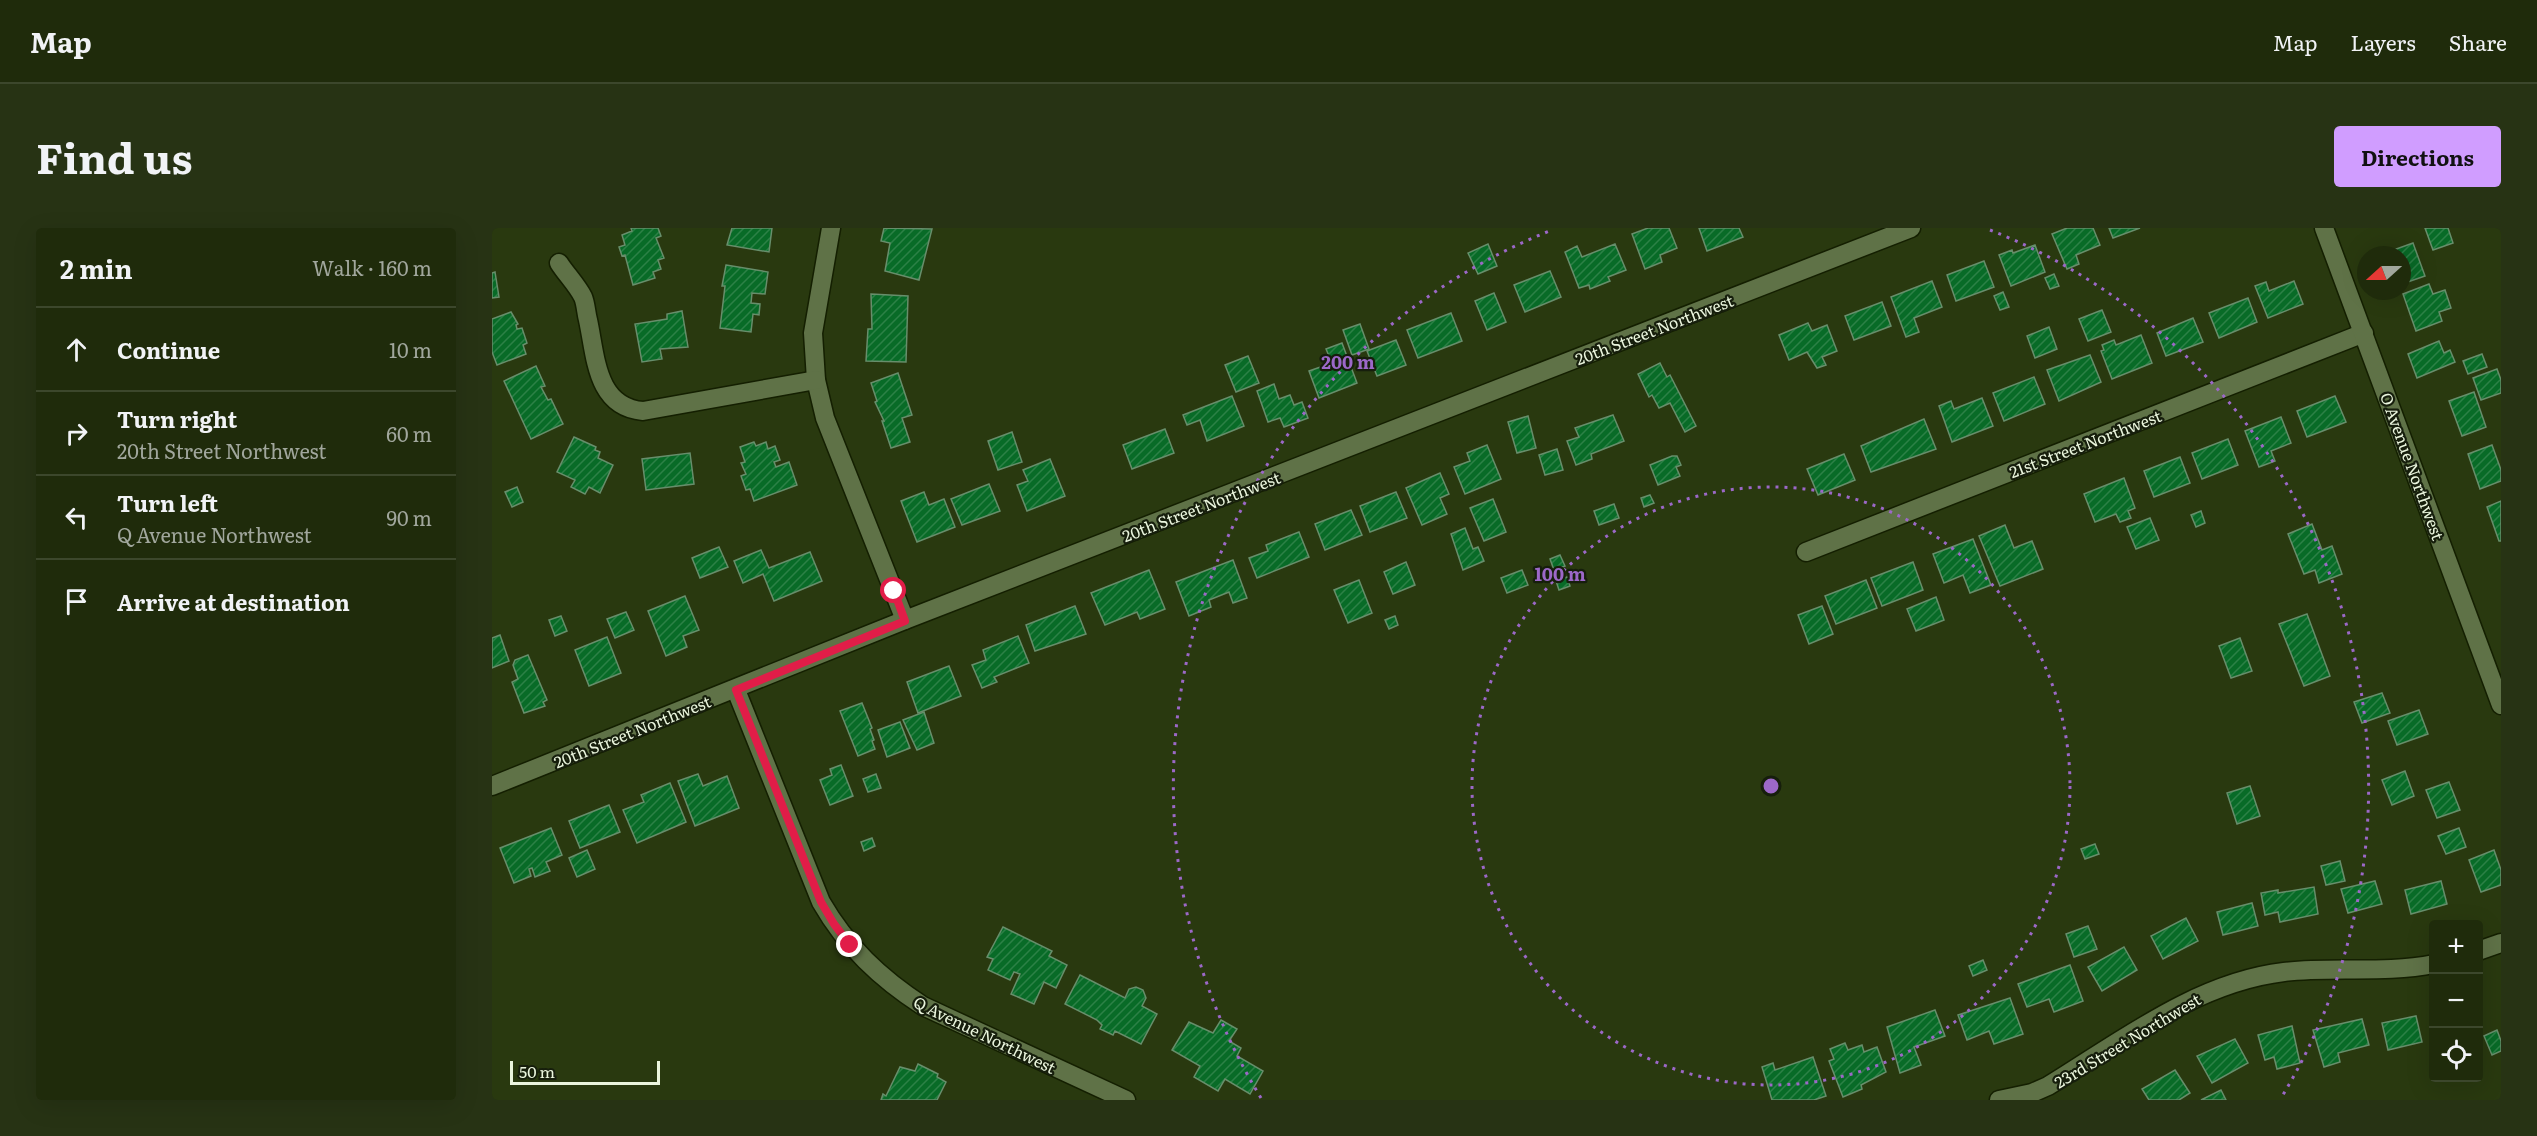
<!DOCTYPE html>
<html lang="en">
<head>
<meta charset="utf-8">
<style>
	:root { --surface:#1f2b0b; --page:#273314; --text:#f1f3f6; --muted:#a1a79d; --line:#3c472c; --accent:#d09dff }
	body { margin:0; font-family:Literata,serif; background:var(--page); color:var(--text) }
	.controls { position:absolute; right:18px; bottom:18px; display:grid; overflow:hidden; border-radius:6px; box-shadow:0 6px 24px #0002 }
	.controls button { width:54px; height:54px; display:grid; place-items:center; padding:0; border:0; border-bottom:2px solid var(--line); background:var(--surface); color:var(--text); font:30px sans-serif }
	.compass { position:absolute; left:1865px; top:18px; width:54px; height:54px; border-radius:50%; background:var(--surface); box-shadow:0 6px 24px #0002; rotate:249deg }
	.scale { position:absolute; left:18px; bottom:15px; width:150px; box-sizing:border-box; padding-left:6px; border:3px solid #eaf5dd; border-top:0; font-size:16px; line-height:21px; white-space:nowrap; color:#eaf5dd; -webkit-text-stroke:4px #161e0c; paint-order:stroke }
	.stop { position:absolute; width:18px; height:18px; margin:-14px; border:4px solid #e11d48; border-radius:50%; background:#fff }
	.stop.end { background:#e11d48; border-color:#fff; box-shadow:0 2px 6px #0008 }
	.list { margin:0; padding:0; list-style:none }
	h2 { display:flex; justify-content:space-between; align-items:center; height:78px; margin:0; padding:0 24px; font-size:26px }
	h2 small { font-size:20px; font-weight:400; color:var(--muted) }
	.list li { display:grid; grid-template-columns:39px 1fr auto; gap:18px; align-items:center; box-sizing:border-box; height:84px; padding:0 24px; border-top:2px solid var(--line) }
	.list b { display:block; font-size:22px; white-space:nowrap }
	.list p { margin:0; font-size:20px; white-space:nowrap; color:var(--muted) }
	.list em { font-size:20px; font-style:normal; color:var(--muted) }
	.icon { flex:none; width:33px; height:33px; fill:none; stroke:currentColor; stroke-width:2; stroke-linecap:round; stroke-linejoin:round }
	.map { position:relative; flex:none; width:2009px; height:872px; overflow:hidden; border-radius:6px }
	header { display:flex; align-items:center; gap:36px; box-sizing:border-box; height:84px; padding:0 30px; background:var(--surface); border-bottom:2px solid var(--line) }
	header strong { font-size:28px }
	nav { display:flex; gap:33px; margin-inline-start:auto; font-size:21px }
	.intro { display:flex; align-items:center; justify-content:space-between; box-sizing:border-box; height:144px; padding:0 36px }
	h1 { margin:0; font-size:42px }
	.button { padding:15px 27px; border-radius:6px; background:var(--accent); color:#111; font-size:21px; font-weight:700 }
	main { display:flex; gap:36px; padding:0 36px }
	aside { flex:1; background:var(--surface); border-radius:6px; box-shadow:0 6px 24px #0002 }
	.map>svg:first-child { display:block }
</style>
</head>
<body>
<header>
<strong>Map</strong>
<nav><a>Map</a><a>Layers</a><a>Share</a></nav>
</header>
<div class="intro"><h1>Find us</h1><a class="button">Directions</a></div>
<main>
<aside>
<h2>2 min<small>Walk · 160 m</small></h2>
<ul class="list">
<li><svg class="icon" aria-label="ahead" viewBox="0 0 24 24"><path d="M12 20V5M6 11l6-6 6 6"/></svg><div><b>Continue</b></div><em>10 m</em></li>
<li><svg class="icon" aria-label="right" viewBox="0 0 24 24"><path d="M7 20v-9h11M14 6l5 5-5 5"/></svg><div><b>Turn right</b><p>20th Street Northwest</p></div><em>60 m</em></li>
<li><svg class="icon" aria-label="left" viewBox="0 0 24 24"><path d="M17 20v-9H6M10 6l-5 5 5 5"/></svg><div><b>Turn left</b><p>Q Avenue Northwest</p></div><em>90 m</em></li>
<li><svg class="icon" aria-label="arrive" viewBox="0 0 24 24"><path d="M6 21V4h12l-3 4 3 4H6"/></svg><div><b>Arrive at destination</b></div></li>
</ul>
</aside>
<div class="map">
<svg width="2009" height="872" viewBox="0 0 2009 872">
	<defs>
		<pattern id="building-hatch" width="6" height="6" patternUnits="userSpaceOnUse" patternTransform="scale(1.5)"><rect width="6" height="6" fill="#086b27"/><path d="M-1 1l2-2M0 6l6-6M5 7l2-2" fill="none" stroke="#2c8146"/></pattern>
	</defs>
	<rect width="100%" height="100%" fill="#29390f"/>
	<g fill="url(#building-hatch)" stroke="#678e6b" stroke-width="1.5">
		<polygon points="139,0 166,0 169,8 164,10 172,30 166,32 169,41 161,44 163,50 141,57 133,27 130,28 127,19 133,17 130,7 140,3"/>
		<polygon points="240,0 280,0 277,24 235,17"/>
		<polygon points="392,0 440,1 427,52 393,43 398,15 389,13"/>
		<polygon points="1156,0 1177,0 1185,20 1168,27 1170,34 1153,41 1140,6"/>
		<polygon points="1207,0 1247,0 1251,9 1215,23"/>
		<polygon points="1575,0 1601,0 1608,17 1584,27 1587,36 1575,41 1560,6"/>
		<polygon points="1617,0 1648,0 1621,10"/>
		<polygon points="1933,0 1956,0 1961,15 1941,22"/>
		<polygon points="1921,15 1933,48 1910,56 1910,27 1897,27 1896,24"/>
		<polygon points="996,16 1005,38 986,46 976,25"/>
		<polygon points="1123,16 1134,42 1116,49 1118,53 1098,61 1097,57 1087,60 1073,24 1085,18 1090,29"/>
		<polygon points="1543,17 1553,44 1519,58 1507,27 1520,22 1521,25"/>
		<polygon points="1492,33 1502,59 1464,73 1455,47"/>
		<polygon points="234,37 276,44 273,66 260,65 259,75 268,76 267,87 261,86 259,104 228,100 233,58 230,58"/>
		<polygon points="1058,43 1069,69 1033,84 1022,57"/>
		<polygon points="3,44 7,69 0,70 0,45"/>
		<polygon points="1562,46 1567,58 1558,61 1553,50"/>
		<polygon points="1440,53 1450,79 1422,90 1427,104 1414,109 1399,69"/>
		<polygon points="1802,53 1811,76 1776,90 1763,58 1774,54 1777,63"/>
		<polygon points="1937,56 1941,66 1953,62 1959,80 1947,84 1950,93 1924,103 1911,66"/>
		<polygon points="1511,64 1517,79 1508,82 1502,68"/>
		<polygon points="1002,65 1014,94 995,102 983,73"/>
		<polygon points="379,66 416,68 414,134 374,133 376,101 380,101"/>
		<polygon points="1756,70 1765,94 1727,110 1717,85"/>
		<polygon points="1390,74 1399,98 1362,112 1353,88"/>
		<polygon points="1610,82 1619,104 1596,113 1587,91"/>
		<polygon points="190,83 196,119 168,121 170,131 150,134 143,96 175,91 175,86"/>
		<polygon points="19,84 26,96 24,97 25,101 30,100 35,115 31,117 34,126 5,137 0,124 0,91"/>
		<polygon points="959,85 970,113 926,130 915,102"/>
		<polygon points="1701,90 1711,114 1674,128 1665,105"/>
		<polygon points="1316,95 1320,103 1335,97 1345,123 1330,129 1334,137 1325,140 1315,124 1297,132 1287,107"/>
		<polygon points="868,96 877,121 860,127 851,102"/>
		<polygon points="1557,99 1565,121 1543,130 1535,108"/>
		<polygon points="1649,107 1660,135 1620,151 1609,123 1612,122 1610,117 1622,112 1624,117"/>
		<polygon points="904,112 914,137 885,148 875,123"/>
		<polygon points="1947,113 1952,125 1958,122 1963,134 1925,150 1916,126"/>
		<polygon points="850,115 865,155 827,170 817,143 840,135 834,121"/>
		<polygon points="1990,126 1995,139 1976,146 1971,133"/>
		<polygon points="1598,127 1609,154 1567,173 1555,142"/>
		<polygon points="756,128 767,155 744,164 733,137"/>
		<polygon points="1168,135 1175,149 1178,147 1204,198 1193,204 1178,175 1167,180 1160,167 1157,169 1146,146"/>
		<polygon points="44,138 53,158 49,159 56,172 59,171 71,196 39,211 12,153"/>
		<polygon points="2005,141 2009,152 2009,165 1989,172 1981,150"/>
		<polygon points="406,145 420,187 410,190 418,214 399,220 390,193 392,193 383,174 385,173 379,155"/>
		<polygon points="1542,149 1553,176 1512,193 1501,165"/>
		<polygon points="782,156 787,171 798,167 802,177 810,174 816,190 792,199 788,190 776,194 765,163"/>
		<polygon points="1982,164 1994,199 1970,208 1957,173"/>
		<polygon points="740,168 752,198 715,213 708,192 695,197 691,187"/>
		<polygon points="1843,168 1854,194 1815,209 1805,183"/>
		<polygon points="1490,170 1501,198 1460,214 1447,178 1459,173 1462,181"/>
		<polygon points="1121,187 1132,213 1099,226 1100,231 1084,237 1075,213 1087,209 1083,200"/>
		<polygon points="1036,188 1044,220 1025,225 1016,194"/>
		<polygon points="1789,189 1799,215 1779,223 1783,233 1767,239 1753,203"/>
		<polygon points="1432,191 1444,221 1379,244 1369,218"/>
		<polygon points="673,201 682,225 640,241 631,217"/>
		<polygon points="520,204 530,234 506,242 496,213"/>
		<polygon points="82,209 104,219 103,222 108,224 106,230 121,237 108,265 97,259 93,266 79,259 83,252 65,244"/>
		<polygon points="1736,211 1746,237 1710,251 1700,225"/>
		<polygon points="262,214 264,218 274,214 276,221 283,218 288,232 282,234 284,239 297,234 305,257 262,273 258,261 254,262 249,248 254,246 249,235 253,234 248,219"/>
		<polygon points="995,217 1009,251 973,266 962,239 978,233 975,225"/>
		<polygon points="2000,217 2009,242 2009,253 1988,261 1976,226"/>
		<polygon points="1065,221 1071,242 1053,247 1047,227"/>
		<polygon points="198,225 202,256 154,262 150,231"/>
		<polygon points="1352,226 1363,252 1326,267 1315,241"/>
		<polygon points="1180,228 1185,228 1189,237 1184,239 1188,248 1166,257 1158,237"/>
		<polygon points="1688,229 1698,255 1662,269 1652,243"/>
		<polygon points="558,231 573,268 535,283 525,257 536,253 531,242"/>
		<polygon points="948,245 957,266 948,270 955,286 930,297 914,260"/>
		<polygon points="1632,250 1643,280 1636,283 1639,290 1628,294 1624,286 1603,294 1592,266"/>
		<polygon points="497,256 508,283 470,297 459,271"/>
		<polygon points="25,259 31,274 20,279 13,264"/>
		<polygon points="432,264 437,277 452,271 463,299 425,314 409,273"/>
		<polygon points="904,264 915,290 878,304 868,278"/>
		<polygon points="1158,267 1162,275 1152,279 1149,270"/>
		<polygon points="1001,271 1014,304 992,313 978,280"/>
		<polygon points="2009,273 2009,313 2007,313 1995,279"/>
		<polygon points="1122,276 1127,290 1107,297 1102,283"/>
		<polygon points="859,282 870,307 833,322 823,296"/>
		<polygon points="1709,283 1713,295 1704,299 1699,287"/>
		<polygon points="1658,290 1667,312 1644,321 1635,299"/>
		<polygon points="1820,296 1830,322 1840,318 1850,346 1827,355 1823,342 1812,346 1796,306"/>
		<polygon points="1513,297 1522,320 1540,313 1551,341 1508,358 1487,308"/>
		<polygon points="973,300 981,321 986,319 992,333 971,342 959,306"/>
		<polygon points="807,304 817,329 765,350 757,330 776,323 774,317"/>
		<polygon points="1481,311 1499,357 1478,365 1471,347 1452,355 1441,326"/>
		<polygon points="227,319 236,339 208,350 200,330"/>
		<polygon points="269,322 277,340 318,324 330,353 282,373 271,346 251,355 242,333"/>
		<polygon points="1068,327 1073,338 1062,342 1058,331"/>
		<polygon points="741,332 755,370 741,375 737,364 717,372 719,379 697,388 684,354"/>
		<polygon points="914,334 923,357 901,366 892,344"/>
		<polygon points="1421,334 1431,362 1390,378 1379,350"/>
		<polygon points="657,342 673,381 648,391 645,384 613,397 599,365"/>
		<polygon points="1030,342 1036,357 1015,365 1009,350"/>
		<polygon points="1075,349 1078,358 1067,362 1064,353"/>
		<polygon points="867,352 880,385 856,395 842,362"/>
		<polygon points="1374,352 1385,380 1344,396 1333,368"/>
		<polygon points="193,368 207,402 191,408 195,419 174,428 156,383"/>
		<polygon points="1444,369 1452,392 1424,403 1415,381"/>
		<polygon points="583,378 594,406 543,423 534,397"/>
		<polygon points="1330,378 1341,406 1317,416 1306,387"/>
		<polygon points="134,384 142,402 123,410 115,391"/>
		<polygon points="1815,386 1838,448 1812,458 1787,396"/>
		<polygon points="69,388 75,403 63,408 57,392"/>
		<polygon points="903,388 906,397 897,401 893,392"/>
		<polygon points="8,407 17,433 0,440 0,410"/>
		<polygon points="526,408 537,435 502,449 505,454 490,460 480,437 494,432 491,422"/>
		<polygon points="115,409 129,445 97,458 83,422"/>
		<polygon points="1748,410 1760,443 1739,450 1727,418"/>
		<polygon points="36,427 55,472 51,474 53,478 32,485 20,454 26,451 21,437 23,432"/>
		<polygon points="457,438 469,468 426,485 415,454"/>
		<polygon points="1890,465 1898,485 1870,495 1862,474"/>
		<polygon points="370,475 380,500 378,501 382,512 380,513 383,521 366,528 348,483"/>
		<polygon points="1927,482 1936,506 1905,517 1896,493"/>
		<polygon points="432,484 442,515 425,522 411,492"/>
		<polygon points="408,494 418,520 395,529 386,502"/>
		<polygon points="349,537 361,568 338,577 328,552 340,547 338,541"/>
		<polygon points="1913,543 1922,568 1900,577 1890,552"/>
		<polygon points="206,546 211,558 235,548 247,580 203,598 186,553"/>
		<polygon points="384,546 389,560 376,564 371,551"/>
		<polygon points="1957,554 1968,582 1945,590 1934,562"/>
		<polygon points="178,555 194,594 145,615 131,582 152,574 149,567"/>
		<polygon points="1758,558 1768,588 1745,596 1735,565"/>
		<polygon points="117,577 128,604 88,620 77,593"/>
		<polygon points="59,600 70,627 54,634 58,643 43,649 40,640 37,641 39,648 22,655 8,620"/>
		<polygon points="1967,600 1974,619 1954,626 1946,608"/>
		<polygon points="380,610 383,618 372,623 369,614"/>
		<polygon points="1603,616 1607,626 1593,631 1589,621"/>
		<polygon points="95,622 103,641 85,649 77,630"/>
		<polygon points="2002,622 2009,642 2009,657 1989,664 1977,632"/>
		<polygon points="1848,633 1853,653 1834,657 1829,638"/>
		<polygon points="1883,653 1890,676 1856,685 1849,661"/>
		<polygon points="1949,653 1955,676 1919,686 1913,662"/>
		<polygon points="1822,659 1826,686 1788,694 1786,684 1773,687 1769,665 1786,662 1786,665"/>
		<polygon points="1760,675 1766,698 1731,707 1725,684"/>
		<polygon points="1694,690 1706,713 1671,731 1659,708"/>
		<polygon points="1596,698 1605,721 1582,729 1574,706"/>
		<polygon points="511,699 560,723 557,728 575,737 564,760 552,754 542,776 519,766 528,746 522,744 518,752 496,742 501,731 495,729"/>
		<polygon points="1632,719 1645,742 1610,763 1596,739"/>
		<polygon points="1491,732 1495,742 1481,748 1477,738"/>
		<polygon points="1578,737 1591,773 1562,784 1557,771 1535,779 1526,756"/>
		<polygon points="588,747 633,770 637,761 644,759 651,762 654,770 650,778 665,786 649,816 623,803 621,807 608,801 610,797 605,792 573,776"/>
		<polygon points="1518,770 1531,806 1502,816 1497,803 1475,812 1466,787"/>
		<polygon points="1443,782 1453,808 1422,819 1429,837 1408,845 1395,799"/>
		<polygon points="1924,788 1930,814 1896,822 1890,795"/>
		<polygon points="1870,791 1877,817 1846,825 1848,834 1832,839 1821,802"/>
		<polygon points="729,792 745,801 737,813 749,820 745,828 771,843 758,866 733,851 726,863 702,849 708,838 680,822 697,794 721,805"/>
		<polygon points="1800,798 1808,835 1785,841 1782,829 1773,832 1766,807"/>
		<polygon points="2005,802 2009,813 2009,823 2000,827 1992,808"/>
		<polygon points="1743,811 1756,835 1720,855 1705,828"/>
		<polygon points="1353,815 1356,822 1370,817 1372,824 1385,819 1394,844 1369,857 1370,861 1351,869 1337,833 1342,831 1338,821"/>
		<polygon points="1321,829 1334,868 1322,872 1280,872 1270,839 1281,835 1283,842"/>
		<polygon points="426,836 446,846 445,849 454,854 445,872 389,872 391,866 394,868 408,839 423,843"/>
		<polygon points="1683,842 1698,865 1687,872 1657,872 1650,861"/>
		<polygon points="1729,862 1734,872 1709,872"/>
	</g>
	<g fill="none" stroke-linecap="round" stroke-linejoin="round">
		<defs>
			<g id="street">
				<polyline points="339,0 321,105 324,152 333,190 413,392"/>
				<path d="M67 35C74 46 85 57 91 69 94 76 94 85 96 92 104 129 104 179 151 183L324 152"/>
				<polyline points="1314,324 1872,105"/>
				<path d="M244 462 329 674C355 719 388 750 431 778L634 872"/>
				<polyline points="0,558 413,392 1419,0"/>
				<polyline points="1986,723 2009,715"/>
				<path d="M1507 872 1540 865 1556 858C1628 814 1705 754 1792 744 1841 738 1892 746 1942 736"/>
			</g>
			<polyline id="secondary" points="1832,0 2009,477"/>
		</defs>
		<use href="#street" stroke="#141f01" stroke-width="21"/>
		<use href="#secondary" stroke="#141f01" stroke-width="21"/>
		<use href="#street" stroke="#5f7247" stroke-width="18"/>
		<use href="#secondary" stroke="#5f7247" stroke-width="18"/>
	</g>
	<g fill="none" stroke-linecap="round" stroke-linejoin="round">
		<polyline stroke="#e11d48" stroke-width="8" points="358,717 342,696 329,674 244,462 413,393 402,363"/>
	</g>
	<g fill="none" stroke="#9c68c8" stroke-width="3" stroke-dasharray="3 6">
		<circle cx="1279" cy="558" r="299"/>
		<path d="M769 870A598 598 0 0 1 1060 2M1498 2A598 598 0 0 1 1789 870"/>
	</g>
	<g text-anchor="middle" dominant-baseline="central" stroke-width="4.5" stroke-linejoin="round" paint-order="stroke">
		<g font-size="16" fill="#eaf5dd" stroke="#161e0c">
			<text transform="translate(1162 101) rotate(-21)">20th Street Northwest</text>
			<text transform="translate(1593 215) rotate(-21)">21st Street Northwest</text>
			<text transform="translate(1921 238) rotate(70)">O Avenue Northwest</text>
			<text transform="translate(709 278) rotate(-21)">20th Street Northwest</text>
			<text transform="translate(140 503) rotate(-22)">20th Street Northwest</text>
			<text transform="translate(493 806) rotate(26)">Q Avenue Northwest</text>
			<text transform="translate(1635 812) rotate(-31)">23rd Street Northwest</text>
		</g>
	</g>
	<circle cx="1279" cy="558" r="9" fill="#9c68c8" stroke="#161e0c" stroke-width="3"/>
	<g font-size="18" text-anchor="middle" font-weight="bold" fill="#9c68c8" stroke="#161e0c" stroke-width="4.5" stroke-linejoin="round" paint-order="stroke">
		<text x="856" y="141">200 m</text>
		<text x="1068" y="353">100 m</text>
	</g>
</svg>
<div class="controls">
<button>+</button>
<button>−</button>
<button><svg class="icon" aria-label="locate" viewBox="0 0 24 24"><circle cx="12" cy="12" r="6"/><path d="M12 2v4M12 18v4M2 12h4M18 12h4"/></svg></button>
</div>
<svg class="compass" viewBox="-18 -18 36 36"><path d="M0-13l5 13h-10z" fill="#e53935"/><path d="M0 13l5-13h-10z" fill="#a1a79d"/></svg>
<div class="scale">50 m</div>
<div class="stop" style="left:402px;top:363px"></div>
<div class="stop end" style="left:358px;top:717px"></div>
</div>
</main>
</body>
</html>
